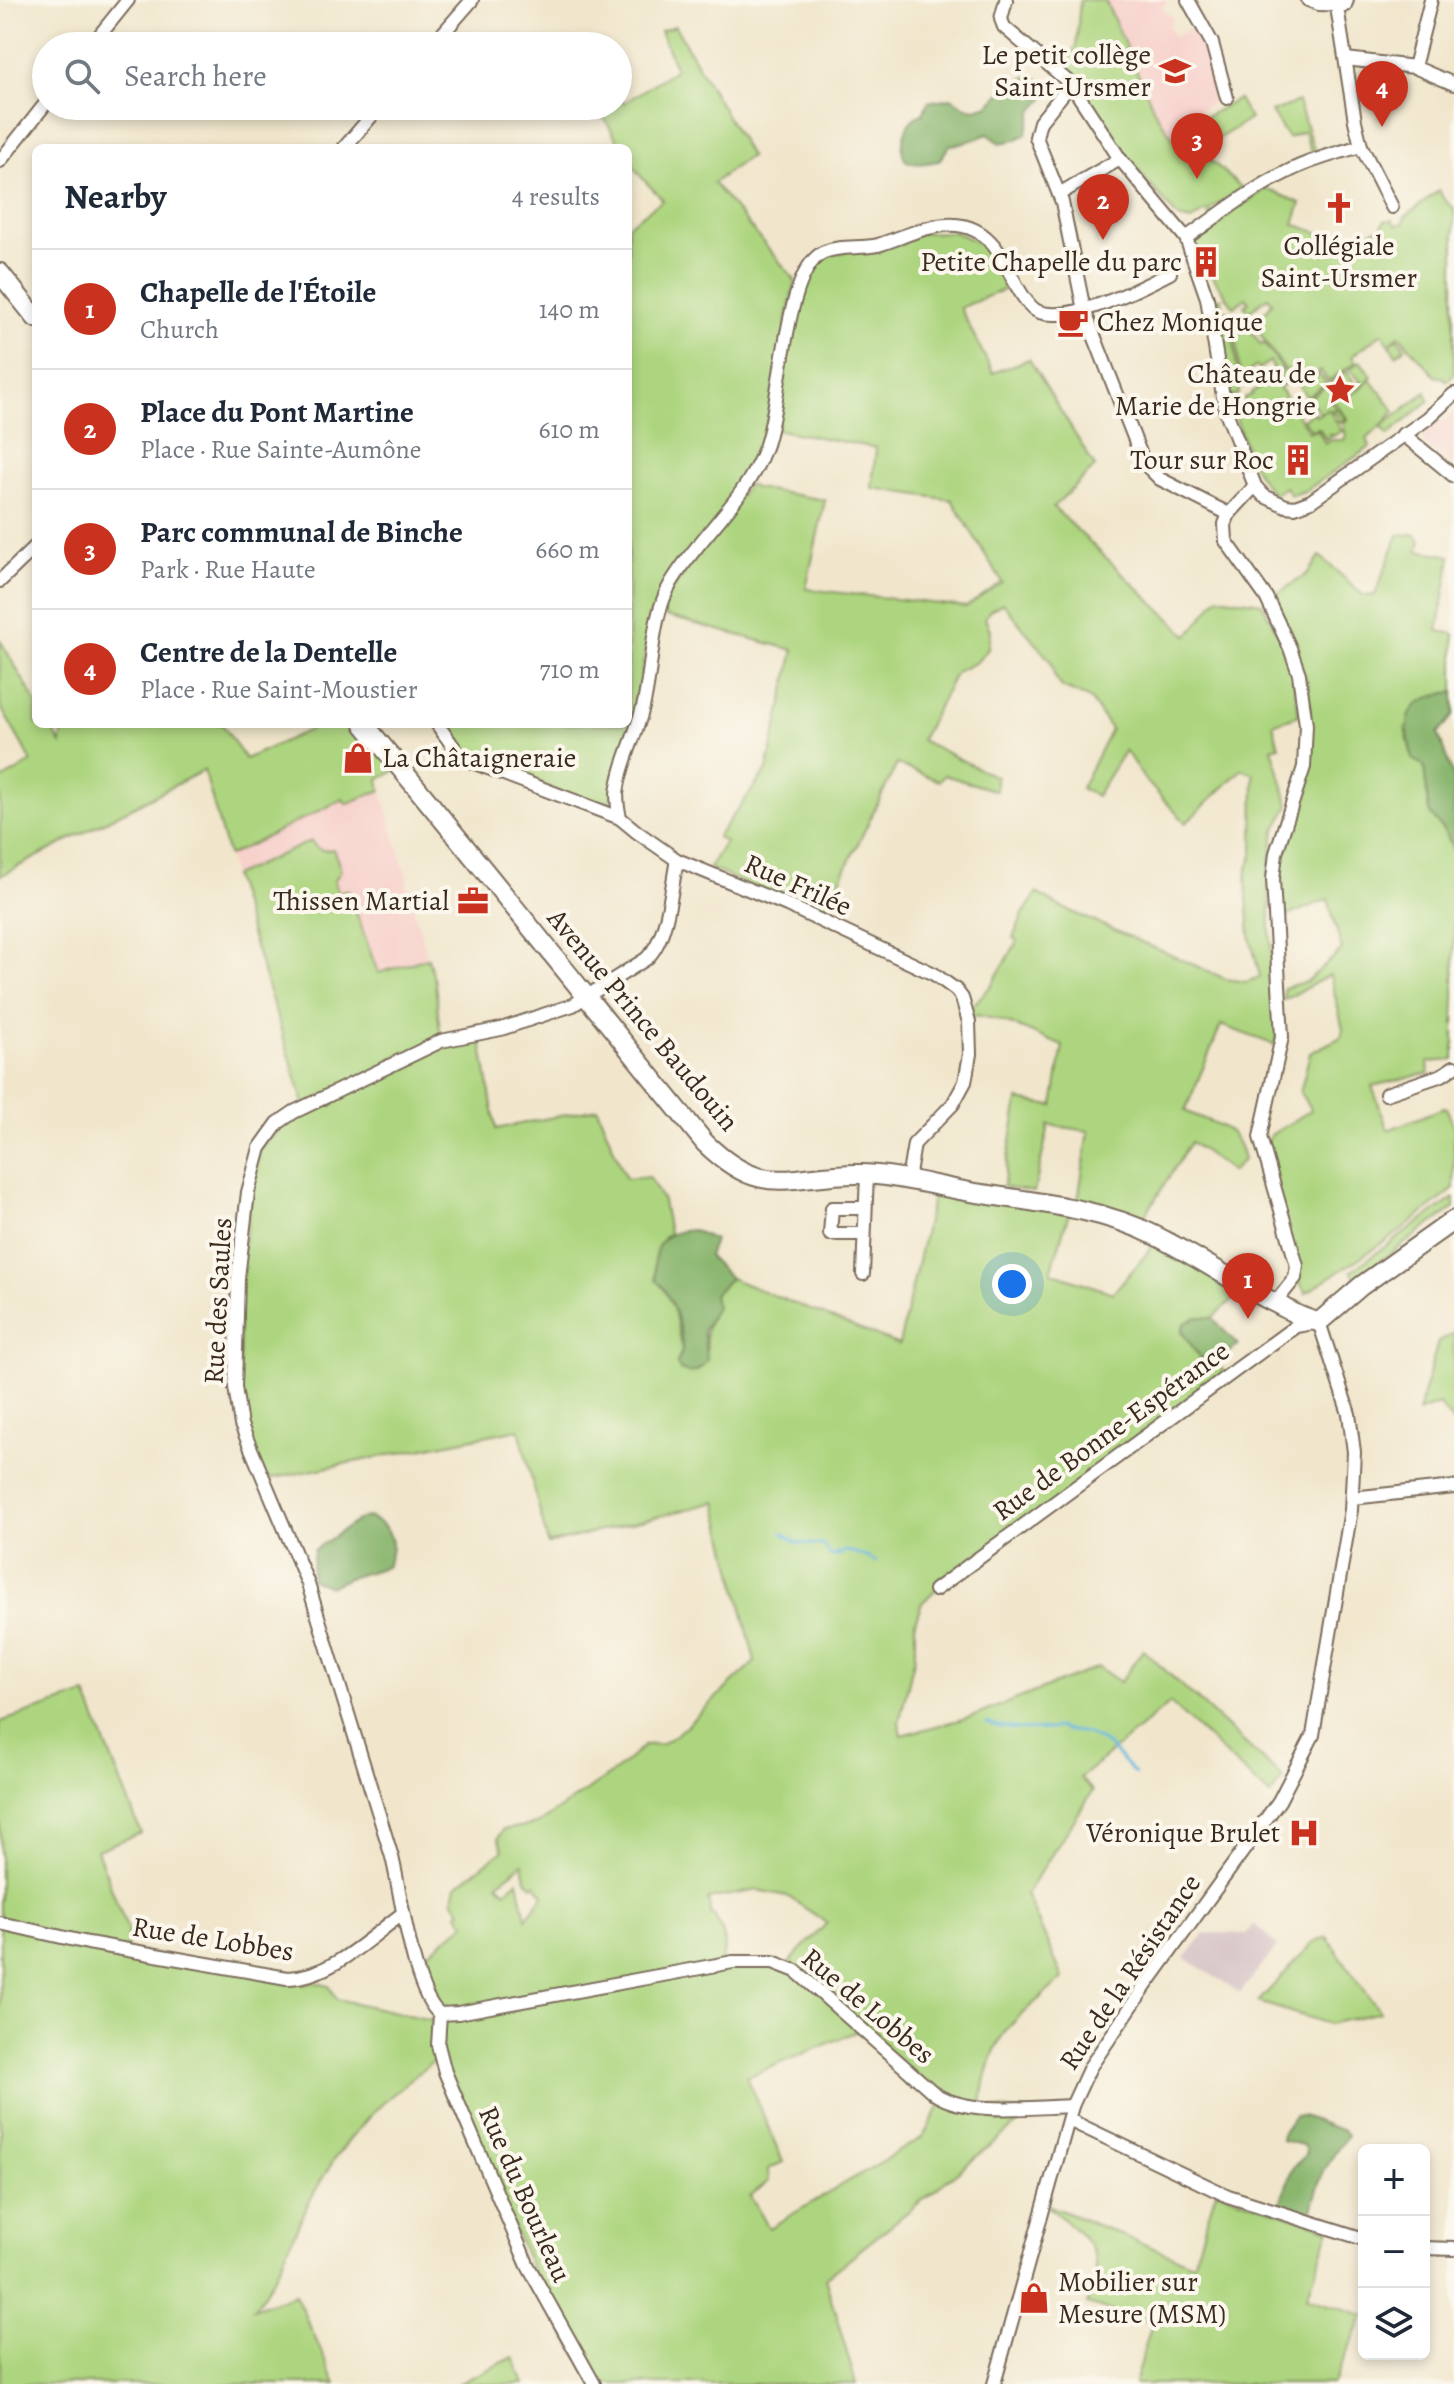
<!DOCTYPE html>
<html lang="en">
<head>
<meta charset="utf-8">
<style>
	:root { --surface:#fff; --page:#f2f2f3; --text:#1f2937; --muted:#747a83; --line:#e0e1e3; --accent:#c8321e }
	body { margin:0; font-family:Alegreya,serif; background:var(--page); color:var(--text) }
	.controls { position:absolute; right:24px; bottom:24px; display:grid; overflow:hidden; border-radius:12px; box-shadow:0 4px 12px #0003 }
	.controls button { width:72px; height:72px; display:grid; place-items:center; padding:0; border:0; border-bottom:2px solid var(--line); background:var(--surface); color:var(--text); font:40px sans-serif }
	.you { position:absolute; left:1012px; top:1284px; width:28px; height:28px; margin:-20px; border:6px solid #fff; border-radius:50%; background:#1a73e8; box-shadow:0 0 0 12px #1a73e833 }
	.badge { display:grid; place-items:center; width:52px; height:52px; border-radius:50%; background:var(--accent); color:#fff; font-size:26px; font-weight:700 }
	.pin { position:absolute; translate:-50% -66px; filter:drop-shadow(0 2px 4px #0008) }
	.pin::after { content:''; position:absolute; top:42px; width:28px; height:24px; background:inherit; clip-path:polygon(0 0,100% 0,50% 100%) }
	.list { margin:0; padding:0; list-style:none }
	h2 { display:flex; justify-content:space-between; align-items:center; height:104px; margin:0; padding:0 32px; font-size:34px }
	h2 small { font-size:26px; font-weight:400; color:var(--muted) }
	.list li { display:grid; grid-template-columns:52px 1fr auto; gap:24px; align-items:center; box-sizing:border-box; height:120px; padding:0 32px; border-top:2px solid var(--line) }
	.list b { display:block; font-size:30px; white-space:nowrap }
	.list p { margin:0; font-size:26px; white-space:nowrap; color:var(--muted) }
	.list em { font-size:26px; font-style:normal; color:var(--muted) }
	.icon { flex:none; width:44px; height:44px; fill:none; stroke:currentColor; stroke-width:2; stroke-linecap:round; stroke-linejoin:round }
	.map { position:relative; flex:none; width:1454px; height:2384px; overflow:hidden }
	.search { position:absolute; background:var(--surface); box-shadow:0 4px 12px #0003; left:32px; top:32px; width:600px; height:88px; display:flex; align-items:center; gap:20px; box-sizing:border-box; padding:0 28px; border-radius:44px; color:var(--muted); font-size:30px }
	.panel { position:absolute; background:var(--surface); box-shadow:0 4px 12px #0003; left:32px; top:144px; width:600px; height:584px; border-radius:12px }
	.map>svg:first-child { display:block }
</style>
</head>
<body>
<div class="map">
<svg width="1454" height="2384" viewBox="0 0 1454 2384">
	<rect width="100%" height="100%" fill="#fbf7ec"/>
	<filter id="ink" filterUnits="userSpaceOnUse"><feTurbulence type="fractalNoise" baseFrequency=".0125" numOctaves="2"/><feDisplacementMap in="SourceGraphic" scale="16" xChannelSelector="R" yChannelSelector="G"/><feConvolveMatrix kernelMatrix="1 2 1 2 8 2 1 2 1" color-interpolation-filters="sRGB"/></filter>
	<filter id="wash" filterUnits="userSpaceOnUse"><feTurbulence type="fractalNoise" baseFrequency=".006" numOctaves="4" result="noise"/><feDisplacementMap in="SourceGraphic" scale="32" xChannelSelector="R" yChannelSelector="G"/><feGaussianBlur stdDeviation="1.8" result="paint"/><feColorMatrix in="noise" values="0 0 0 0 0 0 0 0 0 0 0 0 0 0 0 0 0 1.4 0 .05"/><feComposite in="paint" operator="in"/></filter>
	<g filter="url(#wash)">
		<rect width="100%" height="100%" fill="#f1e6cc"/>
		<g fill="#f7d0ca">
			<polygon points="1103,0 1167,0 1162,9 1174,18 1168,25 1175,37 1197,24 1212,59 1217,99 1196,113 1199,124 1180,148 1155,112 1119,28 1116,29"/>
			<polygon points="1454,410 1454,468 1426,446 1421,432 1437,421 1445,421"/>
			<polygon points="381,790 408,880 406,881 428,958 378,973 348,891 338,893 334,881 341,869 325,852 315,847 311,841 233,876 228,856 344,799 346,804"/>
		</g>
		<polygon fill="#d2bec2" points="1254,1924 1278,1946 1240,1993 1185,1958 1205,1933 1246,1934"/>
		<g fill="#add57f" stroke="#74804e" stroke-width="2" fill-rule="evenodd">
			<polygon points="1080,0 1103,0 1107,4 1155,112 1180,148 1199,124 1198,121 1238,99 1250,119 1194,154 1208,158 1242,188 1210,210 1218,222 1266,189 1301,203 1294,224 1330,237 1332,244 1338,246 1347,236 1364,243 1371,241 1373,234 1371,231 1382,227 1384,221 1393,220 1396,225 1404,223 1404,218 1439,190 1443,198 1454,209 1454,375 1447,381 1442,377 1436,377 1399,335 1390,343 1398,338 1405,348 1396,355 1382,333 1352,356 1356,362 1328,381 1321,371 1308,381 1303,374 1300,375 1306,384 1320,375 1326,383 1307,397 1287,369 1292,379 1282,386 1276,376 1285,370 1252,323 1267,310 1272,302 1268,297 1249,311 1244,306 1249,302 1246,298 1234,307 1193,249 1201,232 1206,236 1210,235 1211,228 1215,225 1206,211 1191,221 1178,218 1117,145 1077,83 1062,67 1076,46"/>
			<path d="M675 26 750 156 713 183 795 280 761 450 744 481 653 615 647 639 638 698 611 800 607 807H598L479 760 460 747 444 724H628V225L663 200C650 185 628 169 628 148H622L597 106H618V95L624 103 676 69 660 31Z"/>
			<polygon points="1298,102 1315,152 1311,153 1304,131 1288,138 1271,112"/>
			<path d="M954 232 991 248 1010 287 960 308 993 373 1029 359 1095 467 1053 507 1188 636 1218 597 1262 603 1290 657 1299 715 1273 724 1279 746 1272 748 1289 806 1275 830 1269 870 1270 930 1278 1024 1275 1045 1221 1025 1185 1111C1215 1126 1235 1122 1244 1159L1232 1172 1191 1142 1144 1217 1078 1200 1089 1131 1049 1125 1034 1192 1003 1187 1018 1100 1053 1106 1063 1046C1033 1034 1003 1017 971 1015L970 1008 990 987 1018 941 1013 938 1023 914 1037 893 1061 907 1226 979 1246 982 1260 977 1250 936 1246 882 1247 870 1253 856 1254 774 1242 769 1186 823 1144 779 1125 750 1096 796 1081 788 1111 729 1090 699 1062 687 1055 677 1051 662 1003 603 990 610 985 618 990 630 988 649 977 662 956 672 921 740 996 777V791L944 775 939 781 897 764 829 903 820 916 709 868 725 842 717 837 767 770 794 650 662 615 667 597 748 484 755 488 825 500 806 589 966 607 1002 582 952 500 872 488 876 448 774 429C782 381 788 290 823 257L922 233Z"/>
			<polygon points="1213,298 1222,298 1222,310 1231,312 1239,394 1229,397"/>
			<polygon points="1248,326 1261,345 1264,343 1282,369 1279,371 1274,371 1270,361 1259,369 1256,366 1240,379 1236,336"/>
			<path d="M1360 361 1372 376 1364 384 1361 382 1363 385 1350 396 1371 380 1395 411 1382 426 1426 392 1429 401 1388 435 1381 426 1367 439 1370 447 1305 491 1291 495 1285 487 1275 494C1251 476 1243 437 1233 410L1242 408 1244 398 1252 395 1251 393 1267 383 1270 386 1276 383 1309 432 1318 430 1325 443 1331 440H1344L1346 436 1343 423 1348 419 1333 400 1361 381 1349 369Z"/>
			<polygon points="1346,371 1354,382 1330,401 1335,407 1332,411 1337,408 1346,419 1340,422 1336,414 1329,410 1342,431 1333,436 1329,434 1330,437 1326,439 1319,428 1311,430 1303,419 1314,412 1316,416 1329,409 1320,413 1309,398"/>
			<polygon points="1415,534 1421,541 1418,550 1451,556 1438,631 1454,634 1454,692 1434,695 1405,729 1413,759 1424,766 1429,812 1447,835 1454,852 1454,1060 1428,1062 1429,1073 1372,1086 1388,1130 1446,1107 1454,1127 1454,1189 1402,1230 1306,1293 1298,1280 1267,1142 1271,1135 1311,1110 1300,1093 1310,1053 1341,1037 1343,1029 1330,975 1284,1000 1284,988 1307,981 1342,950 1328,899 1277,920 1282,861 1305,786 1312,752 1308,685 1287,626 1272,597 1307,574 1320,556 1364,596 1375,595 1398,535"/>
			<polygon points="0,640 36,702 36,724 49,724 61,744 63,724 222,724 245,759 322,724 364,724 400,768 379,779 381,790 346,804 343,799 228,856 204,770 0,876 0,781 32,762 0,706"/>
			<path d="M311 841C317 850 323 852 333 849L341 870 334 881 338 892 348 890 378 973 428 958 435 982 441 1041 480 1034 496 1129 597 1108 626 1179 649 1177 663 1201 669 1233 663 1239V1286L674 1310 682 1350 677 1363 707 1349C701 1320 717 1320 714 1294L730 1278 899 1345 935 1186 1070 1209 1051 1272 1113 1293 1149 1251 1155 1235 1245 1289 1212 1318 1197 1317 1184 1324 1182 1332 1201 1359 1205 1356 1229 1375 935 1590 922 1603 915 1622V1656L899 1723 902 1735 974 1716 1098 1667 1120 1682 1143 1650 1283 1778 1270 1796 1170 1703 1080 1778 1093 1791 1026 1894 1063 1978C1046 1994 1026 2008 1011 2025 993 2042 983 2083 982 2107L1031 2113 825 2278 856 2384H594L544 2298 440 2057C378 2101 334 2147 302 2217 286 2250 276 2281 253 2309L295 2294 336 2384H0V1722L86 1694 141 1833 97 1850 128 1931 127 1950 303 1978 304 1985 314 1982 329 1986 337 1999 431 2020 439 2014 416 1963 466 1923 458 1914 461 1911 453 1899 456 1886 503 1850 498 1838 503 1830 537 1824 617 1770 645 1745 661 1744 677 1734 755 1662 716 1502 548 1544 519 1429 264 1480 241 1425 238 1278 260 1148 305 1107 233 876ZM523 1863 526 1880 532 1886 535 1884 544 1895 526 1918 518 1881 505 1891 498 1883ZM758 1890 787 1896 827 1923 786 1966 720 1964C730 1947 723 1930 714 1915H711L708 1899ZM863 2029 943 2100 923 2137 769 2228 750 2196 769 2181 768 2169 783 2162 747 2077Z"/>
			<polygon points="1454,1198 1454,1208 1356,1278 1351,1271"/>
			<polygon points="1454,1333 1454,1424 1439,1404 1418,1412 1438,1342"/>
			<polygon points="1327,1937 1380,2012 1329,2024 1258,2002 1315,1941"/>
			<path d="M1216 2191 1330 2229 1307 2297 1364 2315 1333 2384H1134L1152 2323 1087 2304C1090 2293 1096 2278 1096 2267 1095 2239 1063 2220 1045 2204L1193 2264Z"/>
			<polygon points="514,2357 524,2384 458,2384"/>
		</g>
		<g fill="#8ab66e" stroke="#627046" stroke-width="2">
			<path d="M1027 77 1039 79 1048 87 1045 98 1033 111 1026 134 1015 140 1000 143 988 134 961 144 950 145 939 161C930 162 915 166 907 161 898 155 904 128 912 120 914 118 920 115 923 114L928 102 951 98 966 107 975 109 989 105 1002 92Z"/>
			<path d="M1454 692V715L1438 733 1454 779V852L1447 835 1429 812 1424 766 1413 759C1401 717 1407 698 1454 692Z"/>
			<path d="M693 1230 714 1240 708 1256 730 1278 714 1294 716 1307 703 1331 707 1360C699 1371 693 1376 680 1370L677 1363C679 1358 682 1354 682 1350 683 1332 670 1290 656 1281 651 1250 657 1231 693 1230Z"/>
			<polygon points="1197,1317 1212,1318 1238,1345 1214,1363 1205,1357 1201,1359 1182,1332 1184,1324"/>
			<path d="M368 1517C393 1527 397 1543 386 1567L348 1578 330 1587 311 1579 314 1550 358 1520Z"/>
			<polygon points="1295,2116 1302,2116 1344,2131 1347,2135 1323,2171 1311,2213 1305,2215 1285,2209 1280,2203 1293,2167 1304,2157 1306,2151 1303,2145 1281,2140 1282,2134"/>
		</g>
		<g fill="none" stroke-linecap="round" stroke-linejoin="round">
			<g stroke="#5fb4db" stroke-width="3">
				<path d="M783 1533 797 1543 824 1545 830 1555 836 1556 837 1552 840 1555 844 1551C855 1552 867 1556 876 1562"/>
				<path d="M987 1723C1001 1729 1043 1732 1058 1727L1064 1730 1087 1733 1108 1745 1135 1774"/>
			</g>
		</g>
	</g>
	<g filter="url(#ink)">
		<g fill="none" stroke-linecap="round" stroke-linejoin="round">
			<defs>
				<g id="street">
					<polyline points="1006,0 1001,19 1004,27 1071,84 1120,159 1186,238 1207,298 1225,409 1255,486 1264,496 1286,506 1295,507 1311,501 1428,418 1454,394"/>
					<polyline points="1188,0 1212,43 1227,98"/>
					<polyline points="1308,0 1319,4 1345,5 1347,0"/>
					<polyline points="1337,7 1355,121 1361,146 1392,207"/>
					<polyline points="91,46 128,0"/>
					<polyline points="432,46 472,0"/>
					<polyline points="1346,59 1414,67 1454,84"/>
					<polyline points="1414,67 1431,0"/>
					<polyline points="1071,84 1040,122 1036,137 1062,202 1084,310 1144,463 1160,479 1229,514"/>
					<polyline points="344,148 380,106"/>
					<polyline points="0,161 46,103"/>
					<polyline points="1059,194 1120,159"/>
					<path d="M1186 238C1220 214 1253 188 1291 170 1313 159 1337 153 1361 146"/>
					<polyline points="1403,434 1454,476"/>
					<polyline points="1255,486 1229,514 1225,524 1226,541 1266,597 1290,648 1299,674 1306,725 1304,767 1276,853 1273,879 1282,1037 1260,1137 1297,1266 1295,1278 1275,1303"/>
					<polyline points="0,581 36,546"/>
					<polyline points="437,724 458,753 472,762 620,818 637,832 677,860 787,905 934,974 956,990 962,998 969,1022 970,1054 965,1082 953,1104 914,1144 908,1180"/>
					<path d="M620 818C618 810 617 802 617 794 620 764 636 736 643 707 653 668 650 619 671 583 698 537 745 501 764 450 782 406 783 270 824 252 840 245 861 249 878 245 917 233 962 205 995 247 1007 262 1022 306 1039 312 1072 323 1139 289 1170 273"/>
					<polyline points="1386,1094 1442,1075 1454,1067"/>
					<polyline points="863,1234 830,1234 832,1208 864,1208"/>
					<polyline points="863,1274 867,1174"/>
					<polyline points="1352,1498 1454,1487"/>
					<polyline points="935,1590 1296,1326 1319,1322 1349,1414 1354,1452 1351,1510 1313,1735 1279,1801 1146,1985 1090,2067 1072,2106 994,2384"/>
					<path d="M0 1923 88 1943 287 1978C331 1977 368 1939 402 1914"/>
					<path d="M440 2014C413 1994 401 1892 392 1857L308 1584 241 1425 235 1387 238 1278 248 1192 260 1148 278 1123 294 1112 441 1041 501 1029 573 1005 646 959C668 940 671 888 677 860"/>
					<path d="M440 2014 458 2013 733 1962H773L796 1971 935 2094C969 2116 1032 2107 1072 2106"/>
					<polyline points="440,2014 438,2045 445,2072 528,2266 594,2384"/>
					<polyline points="1069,2120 1228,2196 1364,2239"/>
					<polyline points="1424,2248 1454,2249"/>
				</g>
				<g id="secondary">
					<polyline points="0,273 36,318"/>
					<path d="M364 724C479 862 591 1003 705 1143 766 1202 790 1172 863 1174 897 1175 931 1185 965 1191 1027 1202 1096 1206 1154 1235 1195 1255 1234 1282 1275 1303 1291 1311 1302 1319 1319 1322L1361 1286 1454 1220"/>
				</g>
			</defs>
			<use href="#street" stroke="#7b6c5b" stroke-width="16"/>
			<use href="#secondary" stroke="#7b6c5b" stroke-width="22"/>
			<use href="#street" stroke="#fff" stroke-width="12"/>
			<use href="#secondary" stroke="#fff" stroke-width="18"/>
		</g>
	</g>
	<defs>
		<symbol id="school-bare" viewBox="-9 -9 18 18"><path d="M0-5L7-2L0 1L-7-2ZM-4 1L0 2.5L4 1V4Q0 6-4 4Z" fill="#c8321e" stroke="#fbf7ec" stroke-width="2.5" paint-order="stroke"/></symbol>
		<symbol id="church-bare" viewBox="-9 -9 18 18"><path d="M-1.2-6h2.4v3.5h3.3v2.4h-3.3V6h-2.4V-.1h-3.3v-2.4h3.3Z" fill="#c8321e" stroke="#fbf7ec" stroke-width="2.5" paint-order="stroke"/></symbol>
		<symbol id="building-bare" viewBox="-9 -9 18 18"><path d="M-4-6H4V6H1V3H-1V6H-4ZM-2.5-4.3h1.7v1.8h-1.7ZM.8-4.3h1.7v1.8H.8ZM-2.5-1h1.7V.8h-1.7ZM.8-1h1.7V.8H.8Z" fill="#c8321e" stroke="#fbf7ec" stroke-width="2.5" paint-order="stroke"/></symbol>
		<symbol id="cafe-bare" viewBox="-9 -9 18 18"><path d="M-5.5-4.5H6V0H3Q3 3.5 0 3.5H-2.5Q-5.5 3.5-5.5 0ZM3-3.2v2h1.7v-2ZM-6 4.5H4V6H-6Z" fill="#c8321e" stroke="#fbf7ec" stroke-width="2.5" paint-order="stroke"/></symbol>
		<symbol id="sight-bare" viewBox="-9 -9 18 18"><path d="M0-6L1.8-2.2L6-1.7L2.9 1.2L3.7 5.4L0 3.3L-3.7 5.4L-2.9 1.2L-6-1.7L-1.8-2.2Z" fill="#c8321e" stroke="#fbf7ec" stroke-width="2.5" paint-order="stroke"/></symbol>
		<symbol id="shop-bare" viewBox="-9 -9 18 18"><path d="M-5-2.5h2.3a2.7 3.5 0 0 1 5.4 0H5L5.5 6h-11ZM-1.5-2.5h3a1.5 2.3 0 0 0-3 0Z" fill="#c8321e" stroke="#fbf7ec" stroke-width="2.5" paint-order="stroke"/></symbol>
		<symbol id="office-bare" viewBox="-9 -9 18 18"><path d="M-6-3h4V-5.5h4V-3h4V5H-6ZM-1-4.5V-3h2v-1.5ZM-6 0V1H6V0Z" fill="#c8321e" stroke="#fbf7ec" stroke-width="2.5" paint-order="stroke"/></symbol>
		<symbol id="hospital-bare" viewBox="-9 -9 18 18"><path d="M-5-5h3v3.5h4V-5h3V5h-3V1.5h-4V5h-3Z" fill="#c8321e" stroke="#fbf7ec" stroke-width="2.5" paint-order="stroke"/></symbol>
	</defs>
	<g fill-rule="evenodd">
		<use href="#school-bare" x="1153" y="49" width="44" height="44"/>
		<use href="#church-bare" x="1317" y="186" width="44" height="44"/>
		<use href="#building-bare" x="1184" y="240" width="44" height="44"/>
		<use href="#cafe-bare" x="1051" y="300" width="44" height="44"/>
		<use href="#sight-bare" x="1318" y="368" width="44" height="44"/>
		<use href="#building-bare" x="1276" y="438" width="44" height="44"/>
		<use href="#shop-bare" x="336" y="736" width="44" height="44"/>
		<use href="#office-bare" x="451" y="879" width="44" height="44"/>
		<use href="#hospital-bare" x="1282" y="1811" width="44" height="44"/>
		<use href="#shop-bare" x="1012" y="2276" width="44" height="44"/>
	</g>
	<g text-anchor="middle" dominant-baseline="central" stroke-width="8" stroke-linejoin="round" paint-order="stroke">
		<g font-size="28" fill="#3b2a1e" stroke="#fbf7ec" text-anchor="end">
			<text x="1151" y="55">Le petit collège<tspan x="1151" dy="32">Saint-Ursmer</tspan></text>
			<text x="1339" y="246" text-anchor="middle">Collégiale<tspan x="1339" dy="32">Saint-Ursmer</tspan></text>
			<text x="1182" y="262">Petite Chapelle du parc</text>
			<text x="1097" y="322" text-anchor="start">Chez Monique</text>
			<text x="1316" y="374">Château de<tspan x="1316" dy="32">Marie de Hongrie</tspan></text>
			<text x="1274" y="460">Tour sur Roc</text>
			<text x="382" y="758" text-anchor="start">La Châtaigneraie</text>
			<text x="449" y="901">Thissen Martial</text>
			<text x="1280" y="1833">Véronique Brulet</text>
			<text x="1058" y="2282" text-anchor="start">Mobilier sur<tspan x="1058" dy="32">Mesure (MSM)</tspan></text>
		</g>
		<g font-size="28" fill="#3b2a1e" stroke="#fbf7ec">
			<text transform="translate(798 885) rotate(24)">Rue Frilée</text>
			<text transform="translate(643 1020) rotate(50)">Avenue Prince Baudouin</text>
			<text transform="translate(218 1301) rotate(-87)">Rue des Saules</text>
			<text transform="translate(1111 1431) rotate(-36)">Rue de Bonne-Espérance</text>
			<text transform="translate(213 1939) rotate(9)">Rue de Lobbes</text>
			<text transform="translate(1130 1972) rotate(-56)">Rue de la Résistance</text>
			<text transform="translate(868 2006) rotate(40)">Rue de Lobbes</text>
			<text transform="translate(525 2194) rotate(66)">Rue du Bourleau</text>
		</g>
	</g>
</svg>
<div class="controls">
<button>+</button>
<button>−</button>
<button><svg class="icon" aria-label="layers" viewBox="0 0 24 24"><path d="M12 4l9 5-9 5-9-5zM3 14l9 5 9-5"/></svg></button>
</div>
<div class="you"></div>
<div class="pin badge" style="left:1248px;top:1319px">1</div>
<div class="pin badge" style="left:1103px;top:240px">2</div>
<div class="pin badge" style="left:1197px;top:179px">3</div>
<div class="pin badge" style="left:1382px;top:127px">4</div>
<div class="search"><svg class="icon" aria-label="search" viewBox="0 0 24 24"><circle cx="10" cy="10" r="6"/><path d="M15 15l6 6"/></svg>Search here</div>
<section class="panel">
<h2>Nearby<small>4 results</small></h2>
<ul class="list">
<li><span class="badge">1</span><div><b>Chapelle de l'Étoile</b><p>Church</p></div><em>140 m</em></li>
<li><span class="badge">2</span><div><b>Place du Pont Martine</b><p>Place · Rue Sainte-Aumône</p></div><em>610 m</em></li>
<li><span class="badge">3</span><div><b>Parc communal de Binche</b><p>Park · Rue Haute</p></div><em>660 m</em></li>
<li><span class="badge">4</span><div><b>Centre de la Dentelle</b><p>Place · Rue Saint-Moustier</p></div><em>710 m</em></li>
</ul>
</section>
</div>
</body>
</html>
